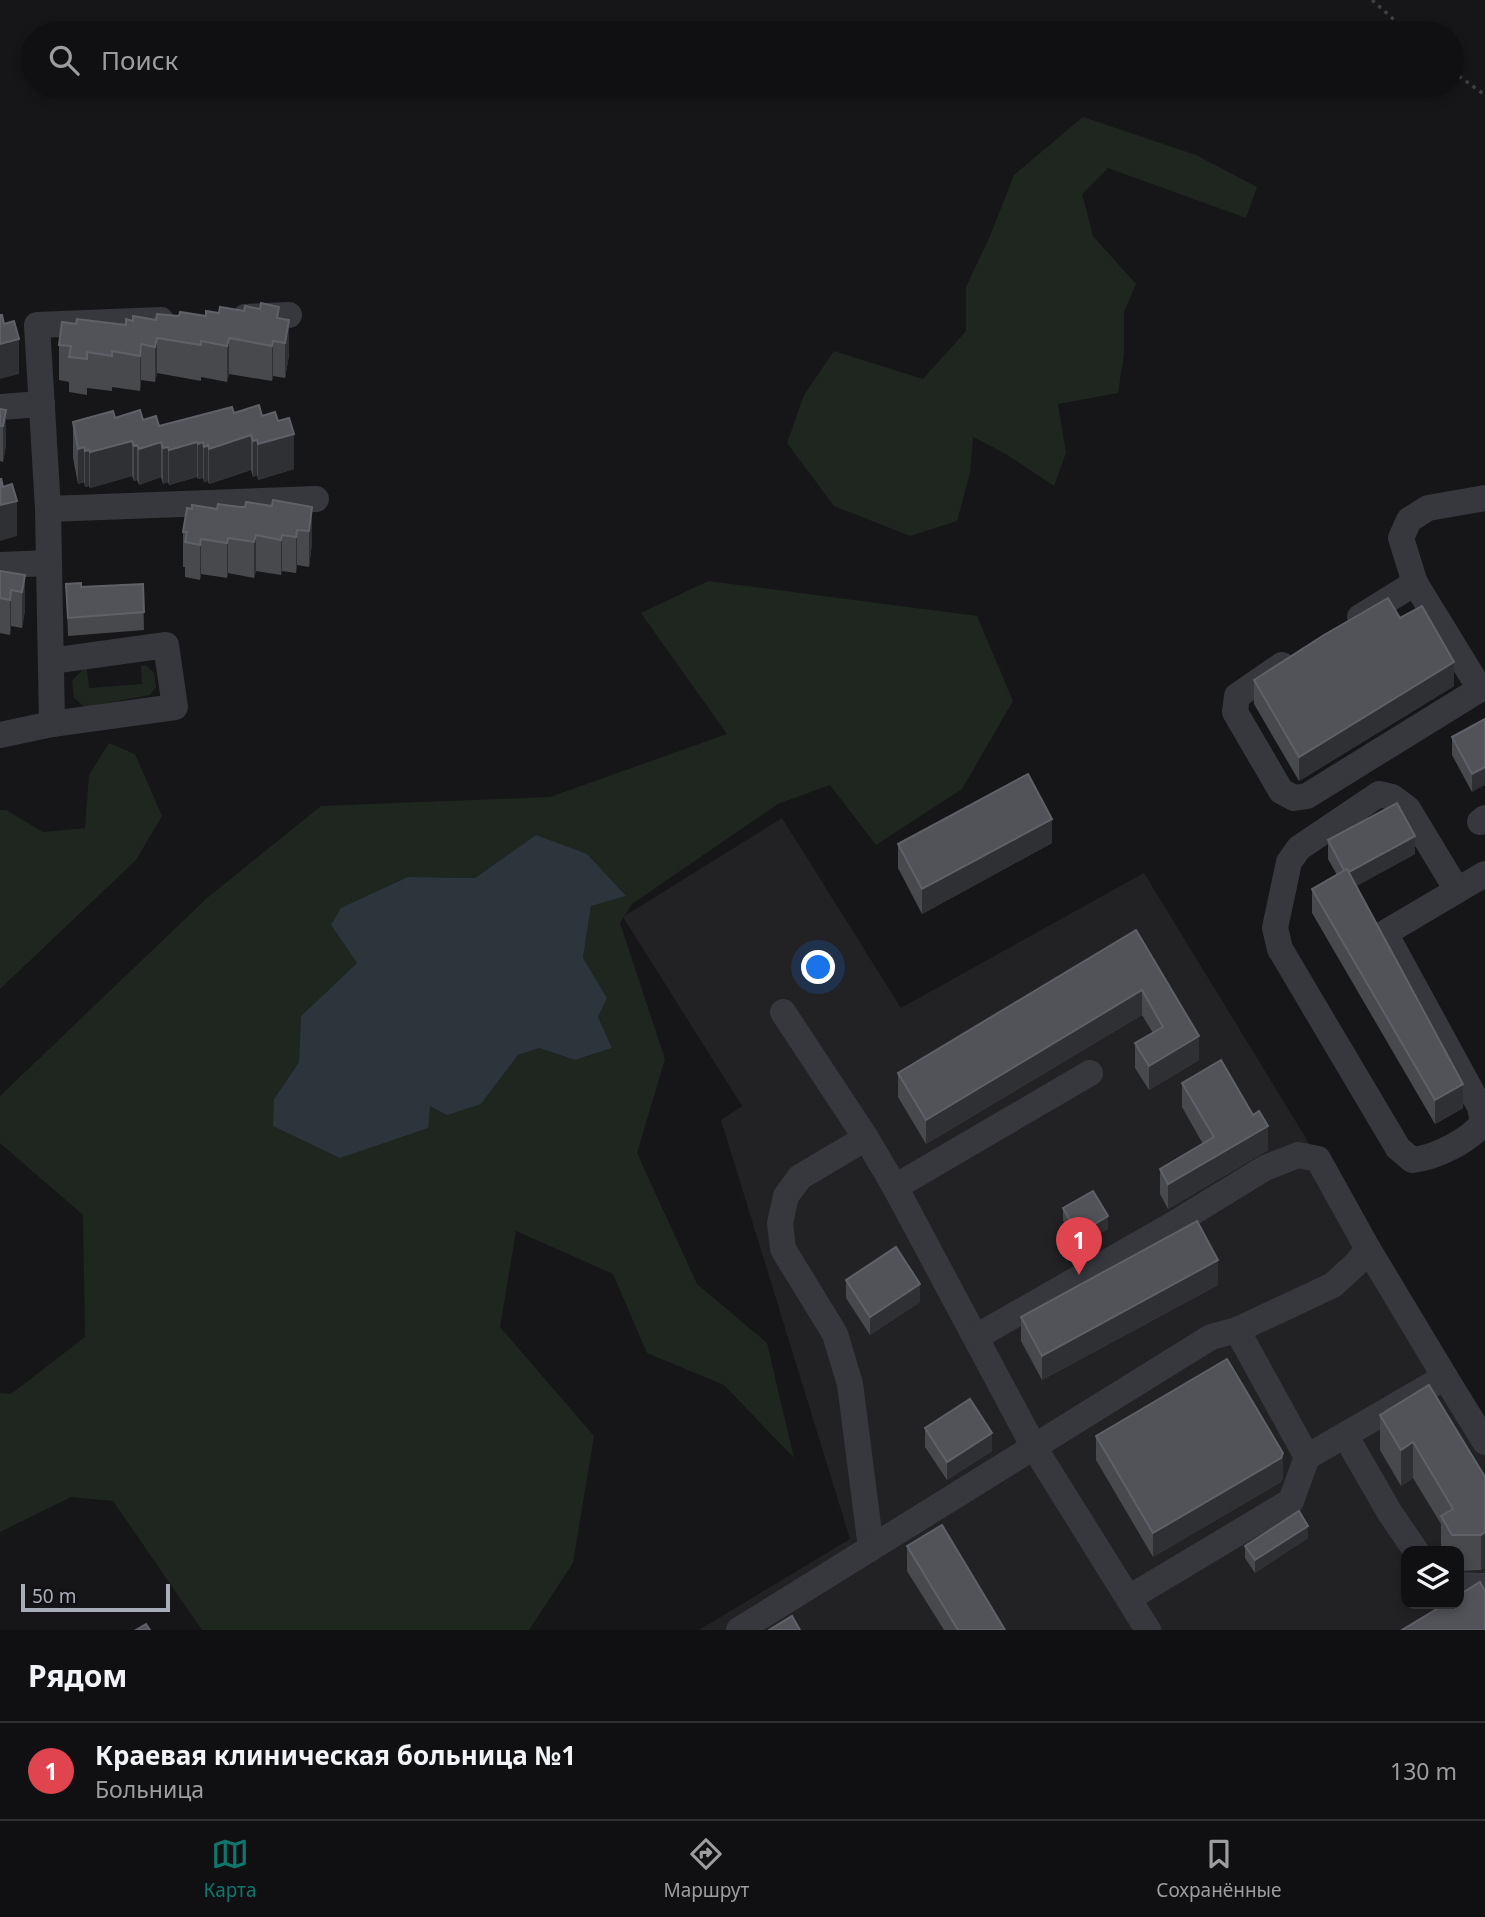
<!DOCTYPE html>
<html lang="ru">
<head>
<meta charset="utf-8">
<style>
	:root { --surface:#101012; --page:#19191b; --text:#f1f3f6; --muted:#9c9d9f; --line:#303032; --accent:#0f766e }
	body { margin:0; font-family:"Noto Sans",sans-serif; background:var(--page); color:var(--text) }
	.controls { position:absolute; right:21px; bottom:21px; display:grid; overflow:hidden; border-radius:14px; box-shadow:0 4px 10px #0003 }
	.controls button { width:63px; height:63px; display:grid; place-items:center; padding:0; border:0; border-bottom:2px solid var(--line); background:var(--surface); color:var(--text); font:35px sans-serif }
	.scale { position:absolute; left:21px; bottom:18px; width:149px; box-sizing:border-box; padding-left:7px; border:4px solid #a8adb8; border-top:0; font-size:19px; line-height:24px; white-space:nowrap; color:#a8adb8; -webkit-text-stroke:5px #111113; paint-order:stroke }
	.you { position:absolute; left:819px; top:968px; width:24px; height:24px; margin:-18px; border:5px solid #fff; border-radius:50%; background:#1a73e8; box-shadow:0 0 0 10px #1a73e833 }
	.badge { display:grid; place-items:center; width:46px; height:46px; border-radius:50%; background:var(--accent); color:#fff; font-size:23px; font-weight:700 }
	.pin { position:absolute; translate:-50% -58px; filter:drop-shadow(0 2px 4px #0008) }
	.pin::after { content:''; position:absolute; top:37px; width:24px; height:21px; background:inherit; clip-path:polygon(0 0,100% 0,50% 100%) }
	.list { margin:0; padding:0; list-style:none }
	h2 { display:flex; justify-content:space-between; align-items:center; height:91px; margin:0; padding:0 28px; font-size:30px }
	h2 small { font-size:23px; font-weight:400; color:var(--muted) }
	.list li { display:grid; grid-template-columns:46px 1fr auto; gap:21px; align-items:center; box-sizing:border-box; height:98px; padding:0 28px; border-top:2px solid var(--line) }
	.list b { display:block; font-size:26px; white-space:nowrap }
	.list p { margin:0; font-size:23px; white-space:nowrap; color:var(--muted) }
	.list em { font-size:23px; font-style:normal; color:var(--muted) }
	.icon { flex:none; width:38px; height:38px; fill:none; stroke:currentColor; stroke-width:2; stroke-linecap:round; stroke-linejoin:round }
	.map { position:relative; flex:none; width:1485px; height:1630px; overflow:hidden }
	.search { position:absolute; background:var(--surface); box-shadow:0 4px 10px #0003; left:21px; right:21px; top:21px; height:77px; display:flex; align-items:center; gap:18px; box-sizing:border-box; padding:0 24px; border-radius:38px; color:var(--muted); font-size:26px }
	.sheet { height:189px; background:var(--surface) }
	nav { display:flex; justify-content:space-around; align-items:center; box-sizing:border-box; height:98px; border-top:2px solid var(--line); background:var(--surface); font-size:19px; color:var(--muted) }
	nav a { display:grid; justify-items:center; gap:4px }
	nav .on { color:var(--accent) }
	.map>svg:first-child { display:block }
</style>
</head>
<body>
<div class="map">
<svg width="1485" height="1630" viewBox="0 0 1485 1630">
	<rect width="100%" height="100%" fill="#161618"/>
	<path fill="#222225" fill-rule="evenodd" d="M782 818 901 1008 1144 873 1485 1431V1630H699L850 1539 721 1120 742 1106 623 917ZM1406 1551H1459V1604H1406Z"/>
	<g fill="#1e261f" fill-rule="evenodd">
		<polygon points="1083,117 1196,155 1257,187 1246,218 1108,168 1082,194 1093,236 1136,284 1124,312 1124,354 1118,393 1058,404 1066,453 1054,486 1006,454 973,437 970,473 957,521 910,536 834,506 787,443 804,395 834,351 923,379 966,331 966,287 990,236 1014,175"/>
		<path d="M708 581 977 616 1013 701 962 789 876 845 830 785 778 804 632 904 620 923 665 1059 637 1153 697 1284 767 1343 794 1458 724 1385 647 1353 613 1274 516 1231 500 1327 594 1436 573 1563 529 1630H202L113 1501 71 1497 0 1532V1393L11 1394 85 1337 83 1215 0 1143V1096L207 898 321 806 550 797 727 734 641 613ZM536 835 625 896 591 906 583 958 606 998 598 1017 612 1048 575 1060 539 1048 518 1055 481 1104 430 1106 274 1099 299 1062 301 1016 357 963 331 925 408 877 475 878Z"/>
		<polygon points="146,665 154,673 156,687 150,695 85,707 74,698 72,681 83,669 87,669 89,688 142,684 141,666"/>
		<polygon points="109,743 135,754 162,816 136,860 0,989 0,810 6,810 43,832 85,828 89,775"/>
	</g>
	<polygon fill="#2c353c" points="536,835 587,854 626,896 591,906 583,958 607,998 598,1017 612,1048 575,1060 539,1048 518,1055 481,1104 447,1115 430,1106 428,1128 340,1158 273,1126 274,1099 299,1062 301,1016 357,963 331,925 341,908 408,877 475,878"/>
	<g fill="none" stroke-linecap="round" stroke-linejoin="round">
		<g stroke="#3d3f44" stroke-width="3.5" stroke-dasharray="3.5 5" stroke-linecap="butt">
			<polyline points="1372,0 1409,33"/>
			<polyline points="1452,71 1485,95"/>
		</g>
		<g stroke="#37383d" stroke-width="26">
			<polyline points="245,317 289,315"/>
			<polyline points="0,407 42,404"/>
			<polyline points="1485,498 1428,508 1409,520 1401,538 1415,583 1480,689 1485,686"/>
			<polyline points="48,509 316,499"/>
			<polyline points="0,565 49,563"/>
			<polyline points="1360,617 1415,583"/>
			<polyline points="1282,665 1237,696 1235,712 1281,791 1294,798 1307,796 1480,689"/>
			<polyline points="52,724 48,509 37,325 161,320"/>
			<polyline points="0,735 52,724 175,707 166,645 51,661"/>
			<polyline points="1480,822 1485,818"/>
			<path d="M1457 890 1408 809 1392 797 1379 794 1299 848 1289 862 1275 928 1280 949 1398 1148 1412 1160C1435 1158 1471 1140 1483 1122L1480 1107 1385 933 1485 874"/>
			<polyline points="783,1012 866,1138 895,1187 1034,1447 1148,1630"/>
			<polyline points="866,1138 800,1177 786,1196 780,1223 783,1249 835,1334 850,1384 871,1548"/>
			<polyline points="895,1187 1090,1073"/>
			<polyline points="976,1337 1172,1225 1265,1168 1298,1155 1318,1159 1368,1249 1356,1264 1333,1285 1237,1330"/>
			<polyline points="1445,1377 1485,1442"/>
			<polyline points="1345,1435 1390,1513 1416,1551"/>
			<polyline points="1307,1457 1445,1377 1368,1249"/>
			<polyline points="1459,1585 1485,1586"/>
			<polyline points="739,1630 1211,1337 1237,1330 1307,1457 1291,1501 1129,1598"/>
		</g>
	</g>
	<g fill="#47494d">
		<polygon points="219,313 279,318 289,355 285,378 273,376 272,381 229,374 227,382 201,377 201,381 157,373 155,382 141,380 140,391 112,387 112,391 87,388 87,395 69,392 69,382 59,380 59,345 76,324 126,325 133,321 156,320 179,316 206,316"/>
		<polygon points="0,409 6,445 3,462 0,461"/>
		<polygon points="234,413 262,416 294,469 258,480 257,475 253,477 251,470 209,484 208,481 204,482 203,478 198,479 197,477 169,485 168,482 163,484 161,477 139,485 137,480 134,481 132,476 90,488 89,486 85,487 84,482 78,484 73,458 73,422 115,418 143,420 159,426"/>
		<polygon points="272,506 312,507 312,543 309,567 297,565 296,573 282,571 281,575 256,571 254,578 228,573 227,578 201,574 200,580 185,577 185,567 183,567 183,532 192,509"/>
		<polygon points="0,571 25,575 25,610 22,628 11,626 10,635 0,633"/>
		<polygon points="66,584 81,587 143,584 144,630 68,636"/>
		<polygon points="1254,680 1454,686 1299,781 1254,704"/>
		<polygon points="1485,719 1472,792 1452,755 1452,737"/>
		<polygon points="1328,840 1415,854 1356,886 1463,1108 1435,1124 1312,913 1312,889 1337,875 1328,859"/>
		<polygon points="1052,843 922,914 898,868 898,844"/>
		<polygon points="1136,930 1199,1060 1149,1090 1135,1068 1135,1043 1153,1033 1142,1015 926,1144 898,1097 898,1073"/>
		<polygon points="1182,1083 1268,1150 1168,1209 1160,1194 1160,1169 1203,1144 1182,1107"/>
		<polygon points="1063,1208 1108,1229 1078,1246 1063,1221"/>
		<polygon points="846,1280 920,1302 870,1335 846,1298"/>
		<polygon points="1218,1285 1042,1380 1021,1341 1021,1317"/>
		<polygon points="1380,1415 1485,1477 1481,1570 1459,1571 1459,1551 1441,1551 1441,1524 1413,1478 1401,1486 1380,1450"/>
		<polygon points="925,1428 992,1451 947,1480 925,1447"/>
		<polygon points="1096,1436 1283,1477 1281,1482 1153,1557 1096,1460"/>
		<polygon points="1308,1538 1255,1573 1245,1558 1245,1546"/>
		<polygon points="907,1546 1005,1630 944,1630 907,1571"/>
	</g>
	<g fill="#2f3033">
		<polygon points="289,320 289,355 285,378 285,343"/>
		<polygon points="157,338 157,373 155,382 155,347"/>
		<polygon points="229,338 229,374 227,382 227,346"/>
		<polygon points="19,339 19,374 0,379 0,344"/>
		<polygon points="273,341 273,376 272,381 272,346"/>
		<polygon points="141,344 141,380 140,391 140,356"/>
		<polygon points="6,410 6,445 3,462 3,426"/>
		<polygon points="294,434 294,469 258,480 258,444"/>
		<polygon points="251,435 251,470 209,484 209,449"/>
		<polygon points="257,440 257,475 253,477 253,441"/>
		<polygon points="132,441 132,476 90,488 90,452"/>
		<polygon points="161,442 161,477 139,485 139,449"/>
		<polygon points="197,442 197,477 169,485 169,450"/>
		<polygon points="203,442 203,478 198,479 198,444"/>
		<polygon points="137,445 137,480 134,481 134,446"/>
		<polygon points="208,445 208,481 204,482 204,447"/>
		<polygon points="84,447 84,482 78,484 78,449"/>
		<polygon points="168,447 168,482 163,484 163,448"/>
		<polygon points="89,450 89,486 85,487 85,451"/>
		<polygon points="17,501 17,536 0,541 0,505"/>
		<polygon points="312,507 312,543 309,567 309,531"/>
		<polygon points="297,530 297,565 296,573 296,537"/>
		<polygon points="256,535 256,571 254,578 254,542"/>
		<polygon points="282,535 282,571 281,575 281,540"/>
		<polygon points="228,538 228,573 227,578 227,543"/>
		<polygon points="201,539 201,574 200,580 200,545"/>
		<polygon points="25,575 25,610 22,628 22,592"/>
		<polygon points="11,590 11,626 10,635 10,600"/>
		<polygon points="1454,662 1454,686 1299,781 1299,757"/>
		<polygon points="1485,767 1485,785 1472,792 1472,774"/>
		<polygon points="1052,819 1052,843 922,914 922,889"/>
		<polygon points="1415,836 1415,854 1346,892 1346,873"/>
		<polygon points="1142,990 1142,1015 926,1144 926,1120"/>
		<polygon points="1199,1036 1199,1060 1149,1090 1149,1066"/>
		<polygon points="1463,1084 1463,1108 1435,1124 1435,1100"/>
		<polygon points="1268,1126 1268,1150 1168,1209 1168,1184"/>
		<polygon points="1108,1216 1108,1229 1078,1246 1078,1234"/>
		<polygon points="1218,1260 1218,1285 1042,1380 1042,1356"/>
		<polygon points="920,1284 920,1302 870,1335 870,1317"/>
		<polygon points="992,1433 992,1451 947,1480 947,1462"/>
		<polygon points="1413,1442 1413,1478 1401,1486 1401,1450"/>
		<polygon points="1283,1453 1283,1477 1281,1482 1153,1557 1153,1533"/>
		<polygon points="1308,1526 1308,1538 1255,1573 1255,1560"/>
		<polygon points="1485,1532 1485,1568 1481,1570 1481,1535"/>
	</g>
	<g fill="#525359" stroke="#5f6168" stroke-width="2">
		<polygon points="261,303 279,307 277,318 289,320 285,343 273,341 272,346 229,338 227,346 201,341 201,345 157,338 155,347 141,344 140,356 112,351 112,356 87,352 87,359 69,357 71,346 59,345 62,322 76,324 77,319 126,325 126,319 133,321 133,316 156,320 157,314 179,316 180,312 206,316 206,311 219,313 220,307 244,311 245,306 260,309"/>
		<polygon points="0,315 2,315 4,324 14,321 19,339 0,344"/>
		<polygon points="259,405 262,416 275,412 278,421 289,418 294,434 258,444 257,440 253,441 251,435 209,449 208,445 204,447 203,442 198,444 197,442 169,450 168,447 163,448 161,442 139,449 137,445 134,446 132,441 90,452 89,450 85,451 84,447 78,449 73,422 113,411 115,418 140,410 143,420 156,416 159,426 232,407 234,413"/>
		<polygon points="0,409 6,410 3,426 0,426"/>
		<polygon points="1,478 3,487 12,484 17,501 0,505"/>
		<polygon points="273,500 312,507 309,531 297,530 296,537 282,535 281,540 256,535 254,542 228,538 227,543 201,539 200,545 185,542 187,532 183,532 187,508 192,509 192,505 217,509 218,504 240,507 245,507 246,502 272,506"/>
		<polygon points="0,571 25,575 22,592 11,590 10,600 0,598"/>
		<polygon points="81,583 81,587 143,584 144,612 68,618 66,584"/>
		<polygon points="1388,598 1400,618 1422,606 1454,662 1299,757 1254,680 1324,635"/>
		<polygon points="1485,719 1485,767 1472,774 1452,737"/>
		<polygon points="1028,774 1052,819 922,889 898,844"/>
		<polygon points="1397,803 1415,836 1349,872 1347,869 1344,870 1328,840"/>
		<polygon points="1347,869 1463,1084 1435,1100 1312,889"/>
		<polygon points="1136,930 1199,1036 1149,1066 1135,1043 1163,1027 1142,990 926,1120 898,1073"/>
		<polygon points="1221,1060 1253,1115 1259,1111 1268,1126 1168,1184 1160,1169 1214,1137 1182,1083"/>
		<polygon points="1093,1191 1108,1216 1078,1234 1063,1208"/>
		<polygon points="1197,1221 1218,1260 1042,1356 1021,1317"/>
		<polygon points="896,1247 920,1284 870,1317 846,1280"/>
		<polygon points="1227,1359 1283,1453 1281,1458 1153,1533 1096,1436"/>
		<polygon points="1429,1385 1485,1477 1485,1532 1481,1535 1452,1535 1441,1516 1453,1509 1413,1442 1401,1450 1380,1415"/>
		<polygon points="970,1399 992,1433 947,1462 925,1428"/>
		<polygon points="1299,1511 1308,1526 1255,1560 1245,1546"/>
		<polygon points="942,1525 1005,1630 958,1630 907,1546"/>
		<polygon points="1480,1582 1485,1591 1485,1629 1484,1630 1402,1630 1445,1604 1459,1604 1459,1595"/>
		<polygon points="792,1616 800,1630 769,1630"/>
		<polygon points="146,1624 150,1630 136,1630"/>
	</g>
</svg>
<div class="controls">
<button><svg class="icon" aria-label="layers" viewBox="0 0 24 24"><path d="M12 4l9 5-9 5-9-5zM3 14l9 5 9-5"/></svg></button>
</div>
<div class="scale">50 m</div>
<div class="you"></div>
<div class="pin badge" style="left:1079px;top:1275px;background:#e0444e">1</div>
<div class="search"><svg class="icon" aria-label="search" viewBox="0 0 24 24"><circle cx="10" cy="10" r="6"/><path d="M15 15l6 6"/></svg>Поиск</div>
</div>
<section class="sheet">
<h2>Рядом<small></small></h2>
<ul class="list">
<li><span class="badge" style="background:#e0444e">1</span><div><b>Краевая клиническая больница №1</b><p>Больница</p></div><em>130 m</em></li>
</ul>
</section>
<nav>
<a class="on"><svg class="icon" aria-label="map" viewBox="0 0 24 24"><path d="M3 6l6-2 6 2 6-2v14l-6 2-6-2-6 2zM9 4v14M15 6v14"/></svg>Карта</a>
<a><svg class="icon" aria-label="directions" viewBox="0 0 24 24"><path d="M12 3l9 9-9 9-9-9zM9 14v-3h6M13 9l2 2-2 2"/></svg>Маршрут</a>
<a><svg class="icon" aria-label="saved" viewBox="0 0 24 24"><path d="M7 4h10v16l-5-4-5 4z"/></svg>Сохранённые</a>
</nav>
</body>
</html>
